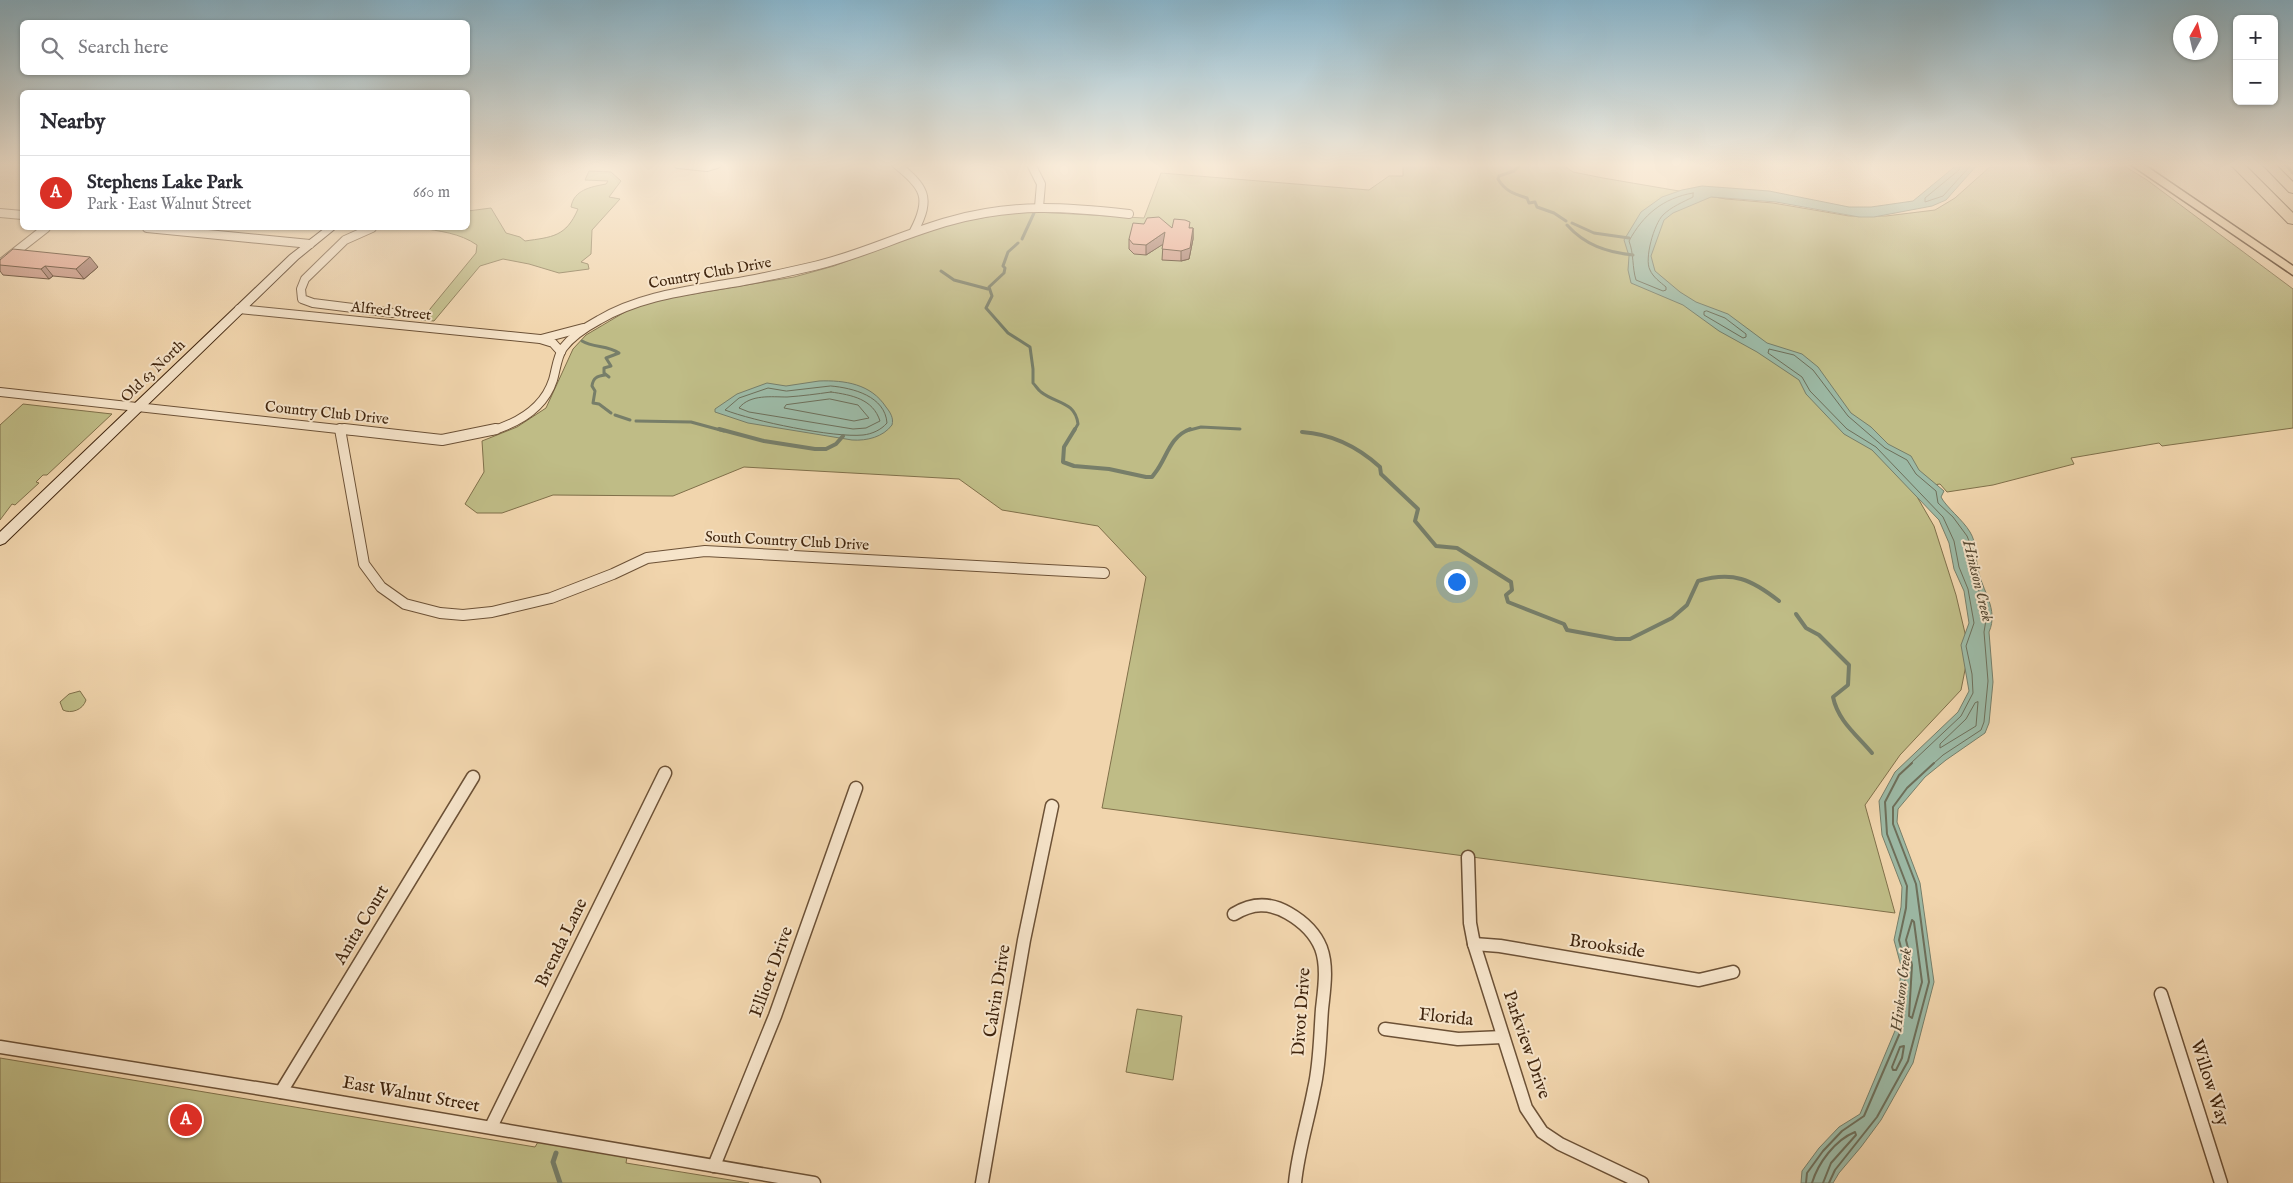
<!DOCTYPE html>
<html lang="en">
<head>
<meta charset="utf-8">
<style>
	:root { --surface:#fff; --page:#f2f2f3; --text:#2b2b33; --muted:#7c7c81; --line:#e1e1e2; --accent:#d93025 }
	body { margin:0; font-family:"IM FELL English",serif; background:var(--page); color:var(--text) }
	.controls { position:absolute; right:15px; top:15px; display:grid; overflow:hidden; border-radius:8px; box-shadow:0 1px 4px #0004 }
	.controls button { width:45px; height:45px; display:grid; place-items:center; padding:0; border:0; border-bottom:1px solid var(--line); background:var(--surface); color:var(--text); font:25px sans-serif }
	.compass { position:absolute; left:2173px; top:15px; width:45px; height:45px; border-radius:50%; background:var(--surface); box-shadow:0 1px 4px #0004; rotate:8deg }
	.you { position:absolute; left:1456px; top:581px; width:18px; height:18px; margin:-12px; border:4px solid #fff; border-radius:50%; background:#1a73e8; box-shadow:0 0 0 8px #1a73e833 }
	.badge { display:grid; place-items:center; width:32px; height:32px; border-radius:50%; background:var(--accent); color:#fff; font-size:16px; font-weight:700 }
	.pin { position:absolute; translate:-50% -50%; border:2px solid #fff; box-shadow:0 1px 5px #0006 }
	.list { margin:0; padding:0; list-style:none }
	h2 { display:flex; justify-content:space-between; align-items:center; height:65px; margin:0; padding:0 20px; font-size:21px }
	h2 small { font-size:16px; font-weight:400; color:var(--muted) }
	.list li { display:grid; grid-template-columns:32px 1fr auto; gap:15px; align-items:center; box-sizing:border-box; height:75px; padding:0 20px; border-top:1px solid var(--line) }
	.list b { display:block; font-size:19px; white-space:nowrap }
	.list p { margin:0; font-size:16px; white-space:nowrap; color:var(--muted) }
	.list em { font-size:16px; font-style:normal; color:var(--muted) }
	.icon { flex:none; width:28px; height:28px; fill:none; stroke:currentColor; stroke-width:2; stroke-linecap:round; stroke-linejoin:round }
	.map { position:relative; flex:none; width:2293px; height:1183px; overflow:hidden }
	.search { position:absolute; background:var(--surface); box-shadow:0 1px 4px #0004; left:20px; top:20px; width:450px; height:55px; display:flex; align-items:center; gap:12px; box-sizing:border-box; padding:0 18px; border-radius:8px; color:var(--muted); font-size:19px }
	.panel { position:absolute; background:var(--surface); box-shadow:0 1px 4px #0004; left:20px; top:90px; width:450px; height:140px; border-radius:8px }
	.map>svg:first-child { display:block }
</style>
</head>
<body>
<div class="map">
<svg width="2293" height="1183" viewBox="0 0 2293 1183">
	<rect width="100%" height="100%" fill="#f1d5ad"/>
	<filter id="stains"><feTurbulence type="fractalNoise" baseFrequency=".004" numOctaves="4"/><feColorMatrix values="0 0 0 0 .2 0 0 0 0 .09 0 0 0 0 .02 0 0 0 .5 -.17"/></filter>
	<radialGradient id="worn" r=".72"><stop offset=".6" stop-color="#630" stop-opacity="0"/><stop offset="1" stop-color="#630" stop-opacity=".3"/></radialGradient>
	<g fill="#bfbc86" stroke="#80704a">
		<polygon points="1403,164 1561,164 1573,172 1603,178 1726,199 1773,203 1849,216 1886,216 1935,210 1955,198 1993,164 2121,164 2147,180 2293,289 2293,428 2162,446 2159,443 2071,458 2074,464 1993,485 1947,492 1940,484 1912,488 1934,526 1956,595 1969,650 1961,690 1900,755 1865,805 1895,913 1102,808 1146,577 1098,526 1002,510 959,479 744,467 673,496 553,495 502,513 477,513 465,504 484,472 482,441 517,427 546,408 573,349 586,335 630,309 657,300 794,277 834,266 926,231 960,222 1019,211 1144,218 1161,173 1369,190 1389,176 1403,176"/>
		<path d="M589 171 611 172 621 181 609 197 620 199 592 230 591 254 581 262 588 264 589 269 559 273 529 264 503 259 480 266 434 321 421 320 476 253 477 245C460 233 439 231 420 228H468V211L491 208 506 233 520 237 525 241C552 237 566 237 578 209L571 207C574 190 590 187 606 184L608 181 585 180Z"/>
		<polygon points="23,404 112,414 47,475 43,475 36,482 39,483 15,505 12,504 0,520 0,425"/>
		<path d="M80 691 86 700C83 710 71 714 63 710L60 702 69 694Z"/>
		<polygon points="1137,1009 1182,1016 1173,1080 1126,1072"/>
		<polygon points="0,1058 535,1147 538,1142 627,1157 626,1163 749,1183 0,1183"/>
	</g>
	<g fill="#9cb9a5" stroke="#777e69">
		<path d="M1958 164H1978L1946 200 1932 206 1874 217H1859L1776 202 1711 197 1673 213 1664 220 1651 256 1655 271 1680 292 1696 302 1728 314 1767 343 1802 354 1818 367 1851 413 1871 427 1888 444 1911 456 1919 470 1944 491 1941 497C1946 507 1963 520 1970 532 1977 543 1975 557 1978 569 1982 591 1999 609 1989 632L1993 682 1989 723 1985 733 1946 760 1925 777 1898 809 1897 822 1920 883 1934 982 1913 1063 1881 1120 1861 1147 1839 1173 1833 1183H1801L1802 1171 1819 1148 1839 1127 1860 1114 1897 1026 1901 966 1894 940 1901 907 1902 887 1882 835 1879 801 1895 772 1958 712 1969 691 1961 645 1969 623 1964 591 1954 569 1949 543 1939 520 1872 450 1844 434 1806 394 1799 380 1757 352 1719 331 1683 305 1631 283 1628 270 1629 256 1624 240 1641 212 1662 197 1682 190 1702 186 1769 191 1849 207H1871L1913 201Z"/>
		<path d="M819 381C845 380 871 384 886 407 890 412 894 418 892 425 883 437 867 441 852 440L748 423 715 412V409L737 394 767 383 786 386Z"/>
	</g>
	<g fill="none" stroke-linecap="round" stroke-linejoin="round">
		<g stroke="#6e6f5a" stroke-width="1">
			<polyline points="1961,164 1959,170 1925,198 1925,202 1943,196 1972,164"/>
			<path d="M1693 193V197C1683 202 1671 207 1663 215 1654 224 1644 259 1650 270 1653 277 1660 282 1666 287V290L1663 291 1636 280C1632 267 1634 254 1629 241 1643 215 1663 198 1693 193Z"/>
			<polygon points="1707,311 1725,318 1746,334 1746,337 1743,338 1704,315 1704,312"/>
			<path d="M831 386C853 388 885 396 887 423 881 430 872 434 863 435 834 438 753 421 725 410L739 398 768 388 786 391Z"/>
			<path d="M831 392C852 395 873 399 880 421L866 428 853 429 749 412 739 408C750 394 772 397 787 397 802 396 817 394 831 392Z"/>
			<polygon points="830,399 858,405 869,418 854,421 784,408 786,405"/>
			<polygon points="1978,702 1976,726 1940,748 1940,744 1966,719 1975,703"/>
			<polyline points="1910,764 1961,716 1973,693 1972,674 1966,646 1974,623 1968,589 1959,567 1954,541 1943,517 1876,447 1847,429 1810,391 1802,377 1768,353 1769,349 1794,355 1813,370 1848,416 1885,448 1907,460 1916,474 1936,491 1938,503 1953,517 1967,536 1971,546 1973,574 1987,614 1984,632 1988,681 1984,722 1981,730 1943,755 1933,764"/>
		</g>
		<g stroke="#6e6f5a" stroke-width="2">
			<polygon points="1912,920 1914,922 1922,982 1912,1018 1909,1016 1912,965 1906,940"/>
			<polygon points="1904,1046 1902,1058 1896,1070 1893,1070 1892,1067 1900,1047"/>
			<polyline points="1806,1183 1807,1173 1823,1151 1842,1131 1864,1116 1902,1028 1906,967 1899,940 1906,908 1907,886 1887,834 1885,802 1899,775 1912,763"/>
			<path d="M1812 1183C1818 1163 1835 1140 1855 1132L1856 1135 1831 1163 1823 1183"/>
			<polyline points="1829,1183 1835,1170 1877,1117 1908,1061 1929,982 1916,884 1893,824 1893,807 1907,788 1934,763"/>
		</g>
		<g stroke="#777e69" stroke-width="3">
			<path d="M1521 164 1514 171 1499 176 1498 179C1505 191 1514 194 1527 198L1529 203 1535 202 1537 207 1554 213 1566 221"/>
			<polyline points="2285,164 2293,173"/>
			<polyline points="1572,223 1594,233 1629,238"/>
			<path d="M1567 225C1585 245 1606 252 1633 255"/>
			<polyline points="1022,239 1034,213"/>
			<path d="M1018 243 1008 252 1003 266 1005 268 1004 273 989 287 992 296 986 308 1008 333 1030 347 1033 369V383C1036 386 1038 390 1041 392 1056 404 1075 401 1078 424L1074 431"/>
			<polyline points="941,271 954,280 988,289"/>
			<path d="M582 341C594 348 608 345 619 353L606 358 611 366 604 368V373L609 377"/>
			<path d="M605 375C597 376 593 378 592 386L595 391 593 403 599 404 611 413"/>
			<polyline points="615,415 630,420"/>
			<polyline points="636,421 691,422 724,431"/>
			<polyline points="1186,431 1201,427 1240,429"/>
		</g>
		<g stroke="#777e69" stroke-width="4">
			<polyline points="719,429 764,441 815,449 826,449 836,444 843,436"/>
			<path d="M1075 429 1064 447 1063 462 1074 466 1109 469 1146 477H1152L1155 473C1167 458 1169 437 1190 429"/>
			<path d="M1302 432C1332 434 1358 447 1380 467L1381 474 1418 509 1415 521 1436 546 1457 548 1511 582 1512 590 1506 595 1508 602 1564 624 1567 630 1616 639H1630L1672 618 1687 605 1698 581C1733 571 1751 579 1779 601"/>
			<path d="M1796 614 1806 628 1819 635 1849 665 1848 685 1833 697C1838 721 1857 735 1872 753"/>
		</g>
		<polyline stroke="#777e69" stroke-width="5" points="556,1153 553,1162 560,1183"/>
		<defs>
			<g id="minor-far2">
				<polyline points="678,164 707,167 717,164"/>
				<path d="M896 164C924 187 932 197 914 231"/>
				<polyline points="1031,164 1041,184 1039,207"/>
				<polyline points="0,213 22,215"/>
				<polyline points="147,228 310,244"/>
				<polyline points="372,228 345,240 305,279 301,289 302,299 313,303 393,313"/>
				<polyline points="0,264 46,228"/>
				<polyline points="239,309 540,339 553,343 561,352"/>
				<polyline points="541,339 583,328"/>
				<polyline points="0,392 356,431"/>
				<path d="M491 431C518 423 544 408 553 380 556 370 557 357 563 348 572 336 586 327 599 320 640 296 686 291 732 283 758 279 784 273 810 267 857 257 902 234 950 221 1014 203 1064 207 1129 214"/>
			</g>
			<g id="minor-far1">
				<polyline points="340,429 364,564 381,587 405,604 440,613 463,615 492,612 551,598 613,574 647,558 705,551 1104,573"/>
				<polyline points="344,429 442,440 496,429"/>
			</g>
			<g id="minor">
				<polyline points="1468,857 1470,923 1474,944 1526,1108 1542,1132 1560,1144 1642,1183"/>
				<path d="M1234 914C1252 903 1269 902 1288 913 1302 921 1315 933 1321 948 1328 967 1324 990 1322 1009 1320 1035 1320 1064 1314 1089 1308 1121 1298 1151 1295 1183"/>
				<polyline points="1474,944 1500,946 1699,980 1733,972"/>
				<polyline points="2161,994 2221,1183"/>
				<polyline points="1385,1029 1458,1039 1503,1037"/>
				<polyline points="0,1047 281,1092 814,1183"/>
				<polyline points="281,1092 473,777"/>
				<polyline points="491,1127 665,773"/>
				<polyline points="714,1166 775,1016 856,788"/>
				<polyline points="982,1183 1024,940 1052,806"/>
			</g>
			<polygon id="secondary" points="325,228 336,228 298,259 5,543 0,545 0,532 290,255"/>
			<polygon id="primary" points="2130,164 2143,164 2293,266 2293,275"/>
			<g id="motorway">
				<polygon points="2230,164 2244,164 2293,213 2293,224 2288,223"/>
				<polygon points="2262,164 2275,164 2293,182 2293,193 2289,192"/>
			</g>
		</defs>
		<use href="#minor-far2" stroke="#6c5136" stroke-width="10"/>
		<use href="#minor-far1" stroke="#6c5136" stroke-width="12"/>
		<use href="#minor" stroke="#6c5136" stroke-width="15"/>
		<use href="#secondary" stroke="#40250e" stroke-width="2"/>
		<use href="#primary" stroke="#40250e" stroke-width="3"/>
		<use href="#motorway" stroke="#40250e" stroke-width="2"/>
		<use href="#minor-far2" stroke="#f6e4ca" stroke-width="8"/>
		<use href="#minor-far1" stroke="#f6e4ca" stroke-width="10"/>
		<use href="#minor" stroke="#f6e4ca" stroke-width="12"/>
		<use href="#secondary" fill="#f6e4ca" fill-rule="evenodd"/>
		<use href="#primary" fill="#f1d5ad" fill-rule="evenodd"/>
		<use href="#motorway" fill="#f1d5ad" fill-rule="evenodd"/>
	</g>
	<g fill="#c58f7d" stroke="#40250e">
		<polygon points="1190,228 1193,228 1193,239 1189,259 1181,261 1162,260 1163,244 1146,255 1134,254 1129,249 1129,239"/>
		<polygon points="0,260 98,267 84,279 53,276 49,279 3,275 0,271"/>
	</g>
	<g fill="#a07466" stroke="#40250e">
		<polygon points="1193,228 1193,239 1189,259 1181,261 1181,251"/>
		<polygon points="1165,232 1165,243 1146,255 1146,245"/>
		<polygon points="90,257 98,267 84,279 76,269"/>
		<polygon points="45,266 53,276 49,279 41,269"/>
	</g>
	<g fill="#e5a691" stroke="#40250e">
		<polygon points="1159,217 1172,228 1174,219 1185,220 1190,222 1189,228 1193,228 1190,248 1181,251 1162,249 1165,232 1146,245 1133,244 1129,239 1133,223 1144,224 1147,218"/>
		<polygon points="13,249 90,257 76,269 45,266 41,269 0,265 0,260"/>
	</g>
	<linearGradient id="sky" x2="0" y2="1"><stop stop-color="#89b6cd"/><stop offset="0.5" stop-color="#f9ecda"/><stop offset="1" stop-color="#f9ecda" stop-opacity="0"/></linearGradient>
	<rect width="2293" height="330" fill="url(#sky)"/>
	<g text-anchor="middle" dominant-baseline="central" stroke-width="4" stroke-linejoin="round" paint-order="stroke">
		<g font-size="15" fill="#40250e" stroke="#f6e4ca">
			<text transform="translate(710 273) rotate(-10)">Country Club Drive</text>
			<text transform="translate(391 311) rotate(6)">Alfred Street</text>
			<text transform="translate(153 371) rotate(-44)">Old 63 North</text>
			<text transform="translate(327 413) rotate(6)">Country Club Drive</text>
			<text transform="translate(787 541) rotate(3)">South Country Club Drive</text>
		</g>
		<g font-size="16" font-style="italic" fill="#574a34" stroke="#f6e4ca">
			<text transform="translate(1977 581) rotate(76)">Hinkson Creek</text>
			<text transform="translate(1902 990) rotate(-83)">Hinkson Creek</text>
		</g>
		<g font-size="18" fill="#40250e" stroke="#f6e4ca">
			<text transform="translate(362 925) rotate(-59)">Anita Court</text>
			<text transform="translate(562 943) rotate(-64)">Brenda Lane</text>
			<text transform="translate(1607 947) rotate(9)">Brookside</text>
			<text transform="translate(772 972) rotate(-70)">Elliott Drive</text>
			<text transform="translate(998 991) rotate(-81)">Calvin Drive</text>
			<text transform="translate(1302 1012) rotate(-86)">Divot Drive</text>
			<text transform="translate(1446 1018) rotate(6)">Florida</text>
			<text transform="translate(1526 1045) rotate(71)">Parkview Drive</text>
			<text transform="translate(2209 1083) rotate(72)">Willow Way</text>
			<text transform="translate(411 1095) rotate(10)">East Walnut Street</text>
		</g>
	</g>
	<rect width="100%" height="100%" filter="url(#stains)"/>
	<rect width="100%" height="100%" fill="url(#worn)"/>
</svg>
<div class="controls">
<button>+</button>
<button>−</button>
</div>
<svg class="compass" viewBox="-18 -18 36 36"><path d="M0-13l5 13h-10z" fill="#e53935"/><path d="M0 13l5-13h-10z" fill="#7c7c81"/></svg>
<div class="you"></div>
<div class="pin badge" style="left:186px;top:1120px">A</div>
<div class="search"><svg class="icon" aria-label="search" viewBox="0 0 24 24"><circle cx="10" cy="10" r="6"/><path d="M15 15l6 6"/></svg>Search here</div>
<section class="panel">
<h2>Nearby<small></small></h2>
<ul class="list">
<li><span class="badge">A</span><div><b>Stephens Lake Park</b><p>Park · East Walnut Street</p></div><em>660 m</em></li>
</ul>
</section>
</div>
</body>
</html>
